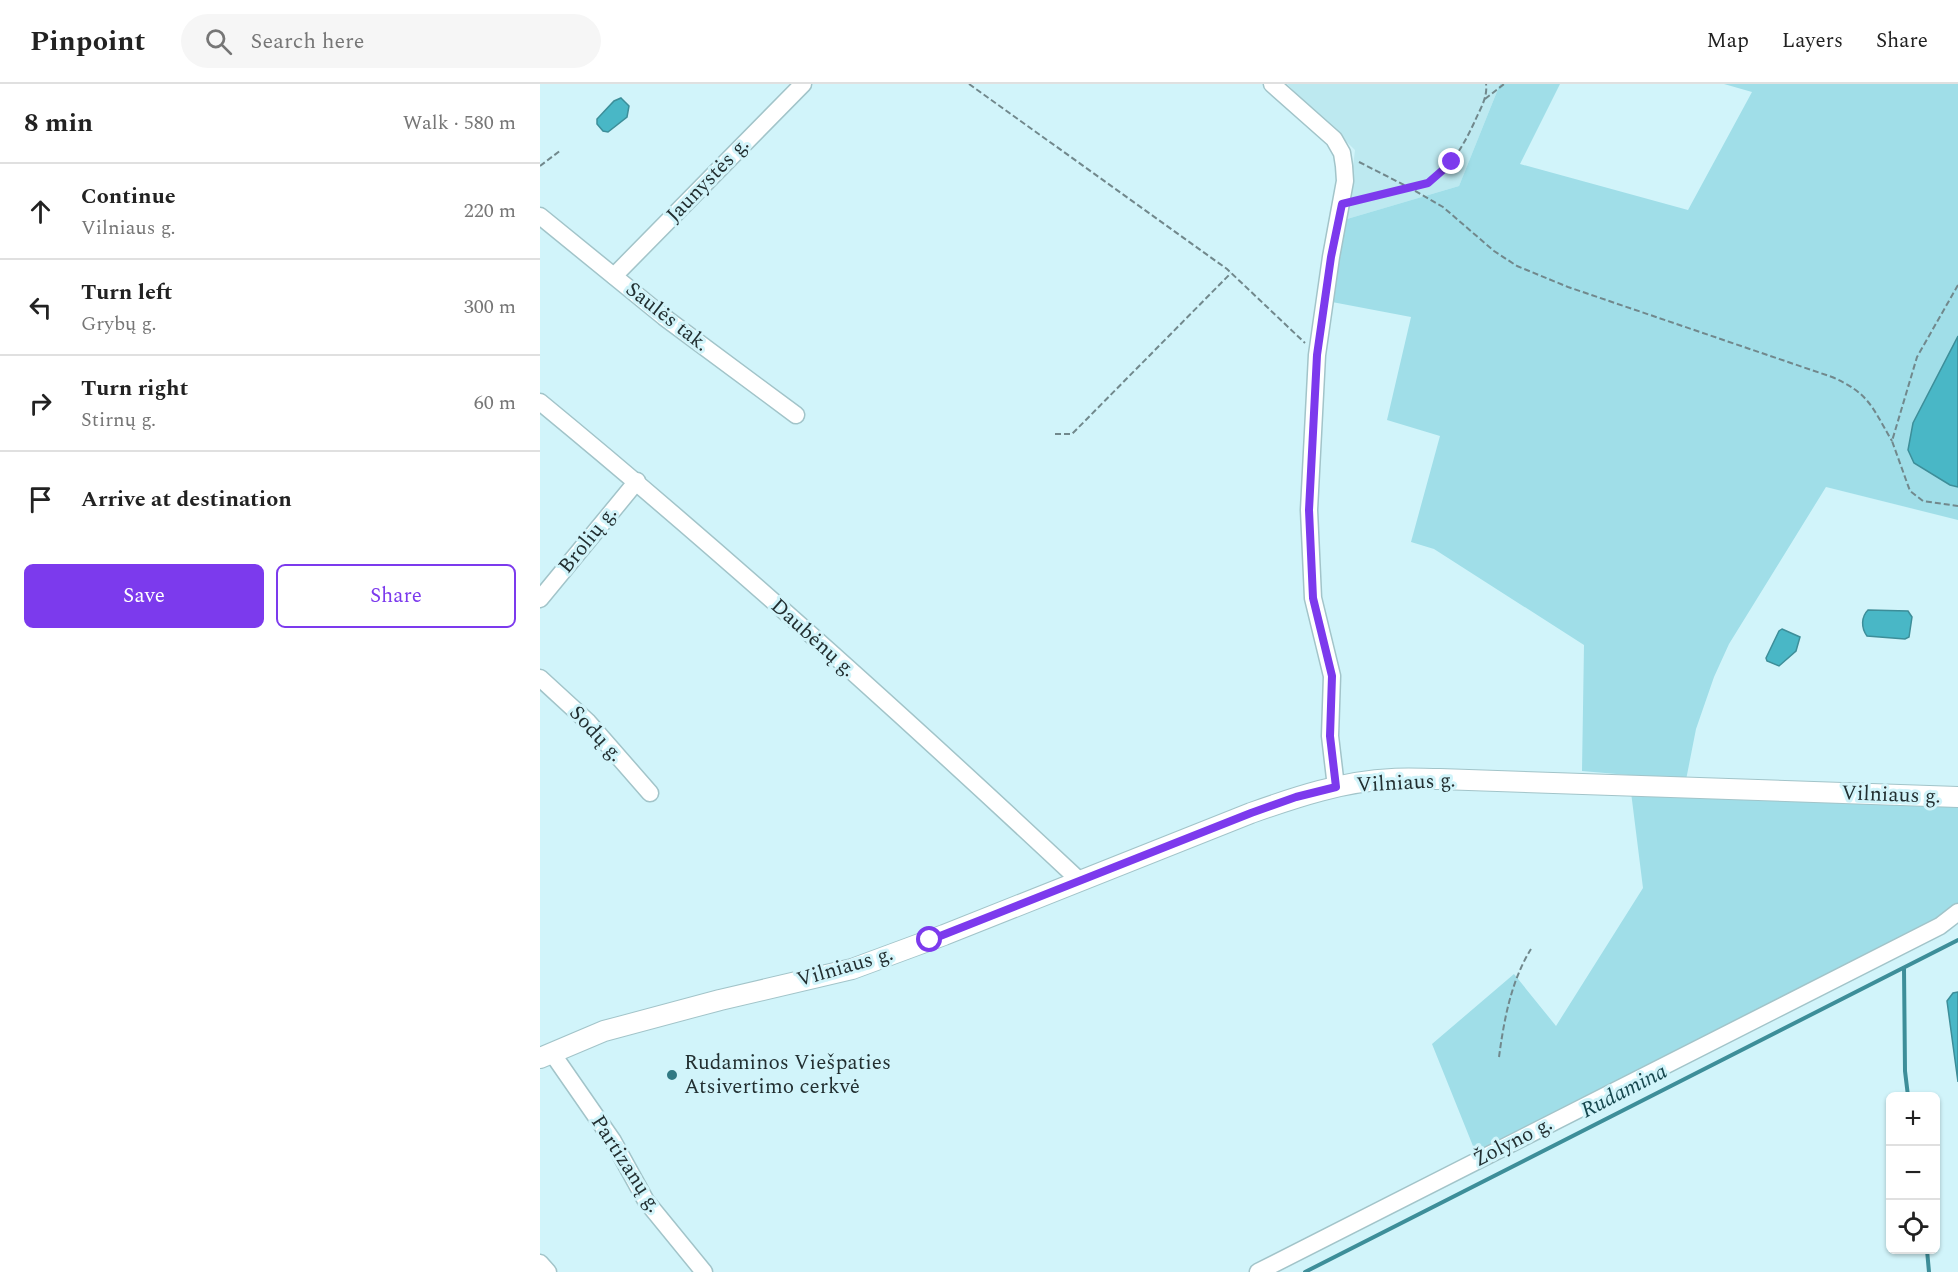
<!DOCTYPE html>
<html lang="en">
<head>
<meta charset="utf-8">
<style>
	:root { --surface:#fff; --page:#f6f6f6; --text:#222; --muted:#767676; --line:#e0e0e0; --accent:#7c3aed }
	body { margin:0; font-family:Spectral,serif; background:var(--page); color:var(--text) }
	.controls { position:absolute; right:18px; bottom:18px; display:grid; overflow:hidden; border-radius:9px; box-shadow:0 2px 4px #0004 }
	.controls button { width:54px; height:54px; display:grid; place-items:center; padding:0; border:0; border-bottom:2px solid var(--line); background:var(--surface); color:var(--text); font:30px sans-serif }
	.stop { position:absolute; width:18px; height:18px; margin:-14px; border:4px solid #7c3aed; border-radius:50%; background:#fff }
	.stop.end { background:#7c3aed; border-color:#fff; box-shadow:0 2px 6px #0008 }
	.list { margin:0; padding:0; list-style:none }
	h2 { display:flex; justify-content:space-between; align-items:center; height:78px; margin:0; padding:0 24px; font-size:26px }
	h2 small { font-size:20px; font-weight:400; color:var(--muted) }
	.list li { display:grid; grid-template-columns:39px 1fr auto; gap:18px; align-items:center; box-sizing:border-box; height:96px; padding:0 24px; border-top:2px solid var(--line) }
	.list b { display:block; font-size:22px; white-space:nowrap }
	.list p { margin:0; font-size:20px; white-space:nowrap; color:var(--muted) }
	.list em { font-size:20px; font-style:normal; color:var(--muted) }
	.actions { display:flex; gap:12px; padding:18px 24px }
	.actions a { flex:1; padding:14px 0; border:2px solid var(--accent); border-radius:9px; text-align:center; font-size:21px; color:var(--accent) }
	.actions .main { background:var(--accent); color:#fff }
	.icon { flex:none; width:33px; height:33px; fill:none; stroke:currentColor; stroke-width:2; stroke-linecap:round; stroke-linejoin:round }
	.map { position:relative; flex:none; width:1418px; height:1188px; overflow:hidden }
	header { display:flex; align-items:center; gap:36px; box-sizing:border-box; height:84px; padding:0 30px; background:var(--surface); border-bottom:2px solid var(--line) }
	header strong { font-size:28px }
	nav { display:flex; gap:33px; margin-inline-start:auto; font-size:21px }
	.search { width:420px; height:54px; background:var(--page); display:flex; align-items:center; gap:15px; box-sizing:border-box; padding:0 21px; border-radius:33px; color:var(--muted); font-size:22px }
	main { display:flex }
	aside { flex:1; background:var(--surface) }
	.map>svg:first-child { display:block }
</style>
</head>
<body>
<header>
<strong>Pinpoint</strong>
<div class="search"><svg class="icon" aria-label="search" viewBox="0 0 24 24"><circle cx="10" cy="10" r="6"/><path d="M15 15l6 6"/></svg>Search here</div>
<nav><a>Map</a><a>Layers</a><a>Share</a></nav>
</header>
<main>
<aside>
<h2>8 min<small>Walk · 580 m</small></h2>
<ul class="list">
<li><svg class="icon" aria-label="ahead" viewBox="0 0 24 24"><path d="M12 20V5M6 11l6-6 6 6"/></svg><div><b>Continue</b><p>Vilniaus g.</p></div><em>220 m</em></li>
<li><svg class="icon" aria-label="left" viewBox="0 0 24 24"><path d="M17 20v-9H6M10 6l-5 5 5 5"/></svg><div><b>Turn left</b><p>Grybų g.</p></div><em>300 m</em></li>
<li><svg class="icon" aria-label="right" viewBox="0 0 24 24"><path d="M7 20v-9h11M14 6l5 5-5 5"/></svg><div><b>Turn right</b><p>Stirnų g.</p></div><em>60 m</em></li>
<li><svg class="icon" aria-label="arrive" viewBox="0 0 24 24"><path d="M6 21V4h12l-3 4 3 4H6"/></svg><div><b>Arrive at destination</b></div></li>
</ul>
<div class="actions"><a class="main">Save</a><a>Share</a></div>
</aside>
<div class="map">
<svg width="1418" height="1188" viewBox="0 0 1418 1188">
	<rect width="100%" height="100%" fill="#d1f4fa"/>
	<polygon fill="#bde9f0" points="747,0 960,0 919,102 807,135 815,66"/>
	<g fill="#a0dee8">
		<polygon points="960,0 1020,0 980,80 1148,126 1212,8 1184,0 1418,0 1418,252 1373,339 1410,401 1418,403 1418,436 1286,403 1189,560 1174,593 1156,645 1146,696 1042,687 1044,561 894,465 871,458 900,352 847,336 871,233 792,218 807,135 919,102"/>
		<polygon points="1091,708 1418,723 1418,822 1393,840 937,1072 892,960 974,890 1016,942 1103,804"/>
	</g>
	<g fill="#49b7c6" stroke="#3d8e99" stroke-width="1.5">
		<polygon points="81,14 89,22 87,33 68,48 63,47 57,40 57,35 74,17"/>
		<polygon points="1418,252 1418,403 1410,401 1374,379 1368,366 1373,339"/>
		<path d="M1328 526 1368 527 1372 533 1369 553 1365 555 1327 552C1321 544 1321 533 1328 526Z"/>
		<polygon points="1242,545 1260,553 1256,567 1239,582 1227,577 1226,574 1239,547"/>
		<polygon points="1418,908 1418,998 1407,917 1413,909"/>
	</g>
	<g fill="none" stroke-linecap="round" stroke-linejoin="round">
		<g stroke="#3d8e99" stroke-width="4">
			<polyline points="1364,884 1365,987 1368,1012"/>
			<polyline points="1387,1166 1389,1188"/>
			<polyline points="765,1188 1418,856"/>
		</g>
		<defs>
			<g id="minor">
				<polyline points="732,0 794,55 802,69 804,82 805,97 791,173 777,271 769,426 773,514 792,592 790,652 796,703"/>
				<polyline points="0,132 124,233 256,331"/>
				<polyline points="74,192 263,0"/>
				<path d="M0 318C186 471 365 633 540 797"/>
				<polyline points="0,515 97,397"/>
				<polyline points="0,594 48,638 110,709"/>
				<polyline points="12,969 73,1057 106,1117 164,1188"/>
				<polyline points="0,1179 8,1188"/>
				<polyline points="718,1188 1400,842 1418,828"/>
			</g>
			<path id="major" d="M0 974 64 947 180 916 312 885 404 851 711 729C756 713 804 697 852 695 868 694 884 695 900 695L1418 713"/>
		</defs>
		<use href="#minor" stroke="#a2c4c9" stroke-width="19"/>
		<use href="#major" stroke="#a2c4c9" stroke-width="22"/>
		<g stroke="#71888c" stroke-width="2" stroke-dasharray="6 3" stroke-linecap="butt">
			<polyline points="429,0 687,185 765,259"/>
			<polyline points="945,15 964,0"/>
			<path d="M819 78 872 105 903 123 954 167 977 182 1028 203 1292 293C1329 309 1332 323 1352 357"/>
			<polyline points="0,82 21,66"/>
			<path d="M817 116C882 102 903 105 934 39 939 27 948 14 946 0"/>
			<polyline points="1418,201 1377,273 1352,357 1370,407 1383,417 1418,422"/>
			<polyline points="515,350 532,350 691,189"/>
			<path d="M959 973C964 936 971 897 991 865"/>
		</g>
		<use href="#minor" stroke="#fff" stroke-width="16"/>
		<use href="#major" stroke="#fff" stroke-width="20"/>
	</g>
	<g fill="none" stroke-linecap="round" stroke-linejoin="round">
		<polyline stroke="#7c3aed" stroke-width="8" points="390,856 711,729 756,713 796,703 790,652 792,592 773,514 769,426 777,271 791,173 802,120 888,99 912,78"/>
	</g>
	<circle fill="#317983" stroke="#d1f4fa" stroke-width="2" cx="132" cy="991" r="6"/>
	<g text-anchor="middle" dominant-baseline="central" stroke-width="6" stroke-linejoin="round" paint-order="stroke">
		<g font-size="21" fill="#222f31" stroke="#d1f4fa">
			<text transform="translate(168 96) rotate(-46)">Jaunystės g.</text>
			<text transform="translate(127 233) rotate(38)">Saulės tak.</text>
			<text transform="translate(48 456) rotate(-51)">Brolių g.</text>
			<text transform="translate(273 554) rotate(42)">Daubėnų g.</text>
			<text transform="translate(56 650) rotate(47)">Sodų g.</text>
			<text transform="translate(866 699) rotate(-3)">Vilniaus g.</text>
			<text transform="translate(1351 711) rotate(2)">Vilniaus g.</text>
			<text transform="translate(305 883) rotate(-16)">Vilniaus g.</text>
			<text transform="translate(973 1058) rotate(-27)">Žolyno g.</text>
			<text transform="translate(86 1080) rotate(57)">Partizanų g.</text>
		</g>
		<g font-size="21" fill="#222f31" stroke="#d1f4fa" text-anchor="start">
			<text x="144" y="979">Rudaminos Viešpaties<tspan x="144" dy="24">Atsivertimo cerkvė</tspan></text>
		</g>
		<g font-size="22" font-style="italic" fill="#17484f" stroke="#d1f4fa">
			<text transform="translate(1084 1007) rotate(-27)">Rudamina</text>
		</g>
	</g>
</svg>
<div class="controls">
<button>+</button>
<button>−</button>
<button><svg class="icon" aria-label="locate" viewBox="0 0 24 24"><circle cx="12" cy="12" r="6"/><path d="M12 2v4M12 18v4M2 12h4M18 12h4"/></svg></button>
</div>
<div class="stop" style="left:390px;top:856px"></div>
<div class="stop end" style="left:912px;top:78px"></div>
</div>
</main>
</body>
</html>
